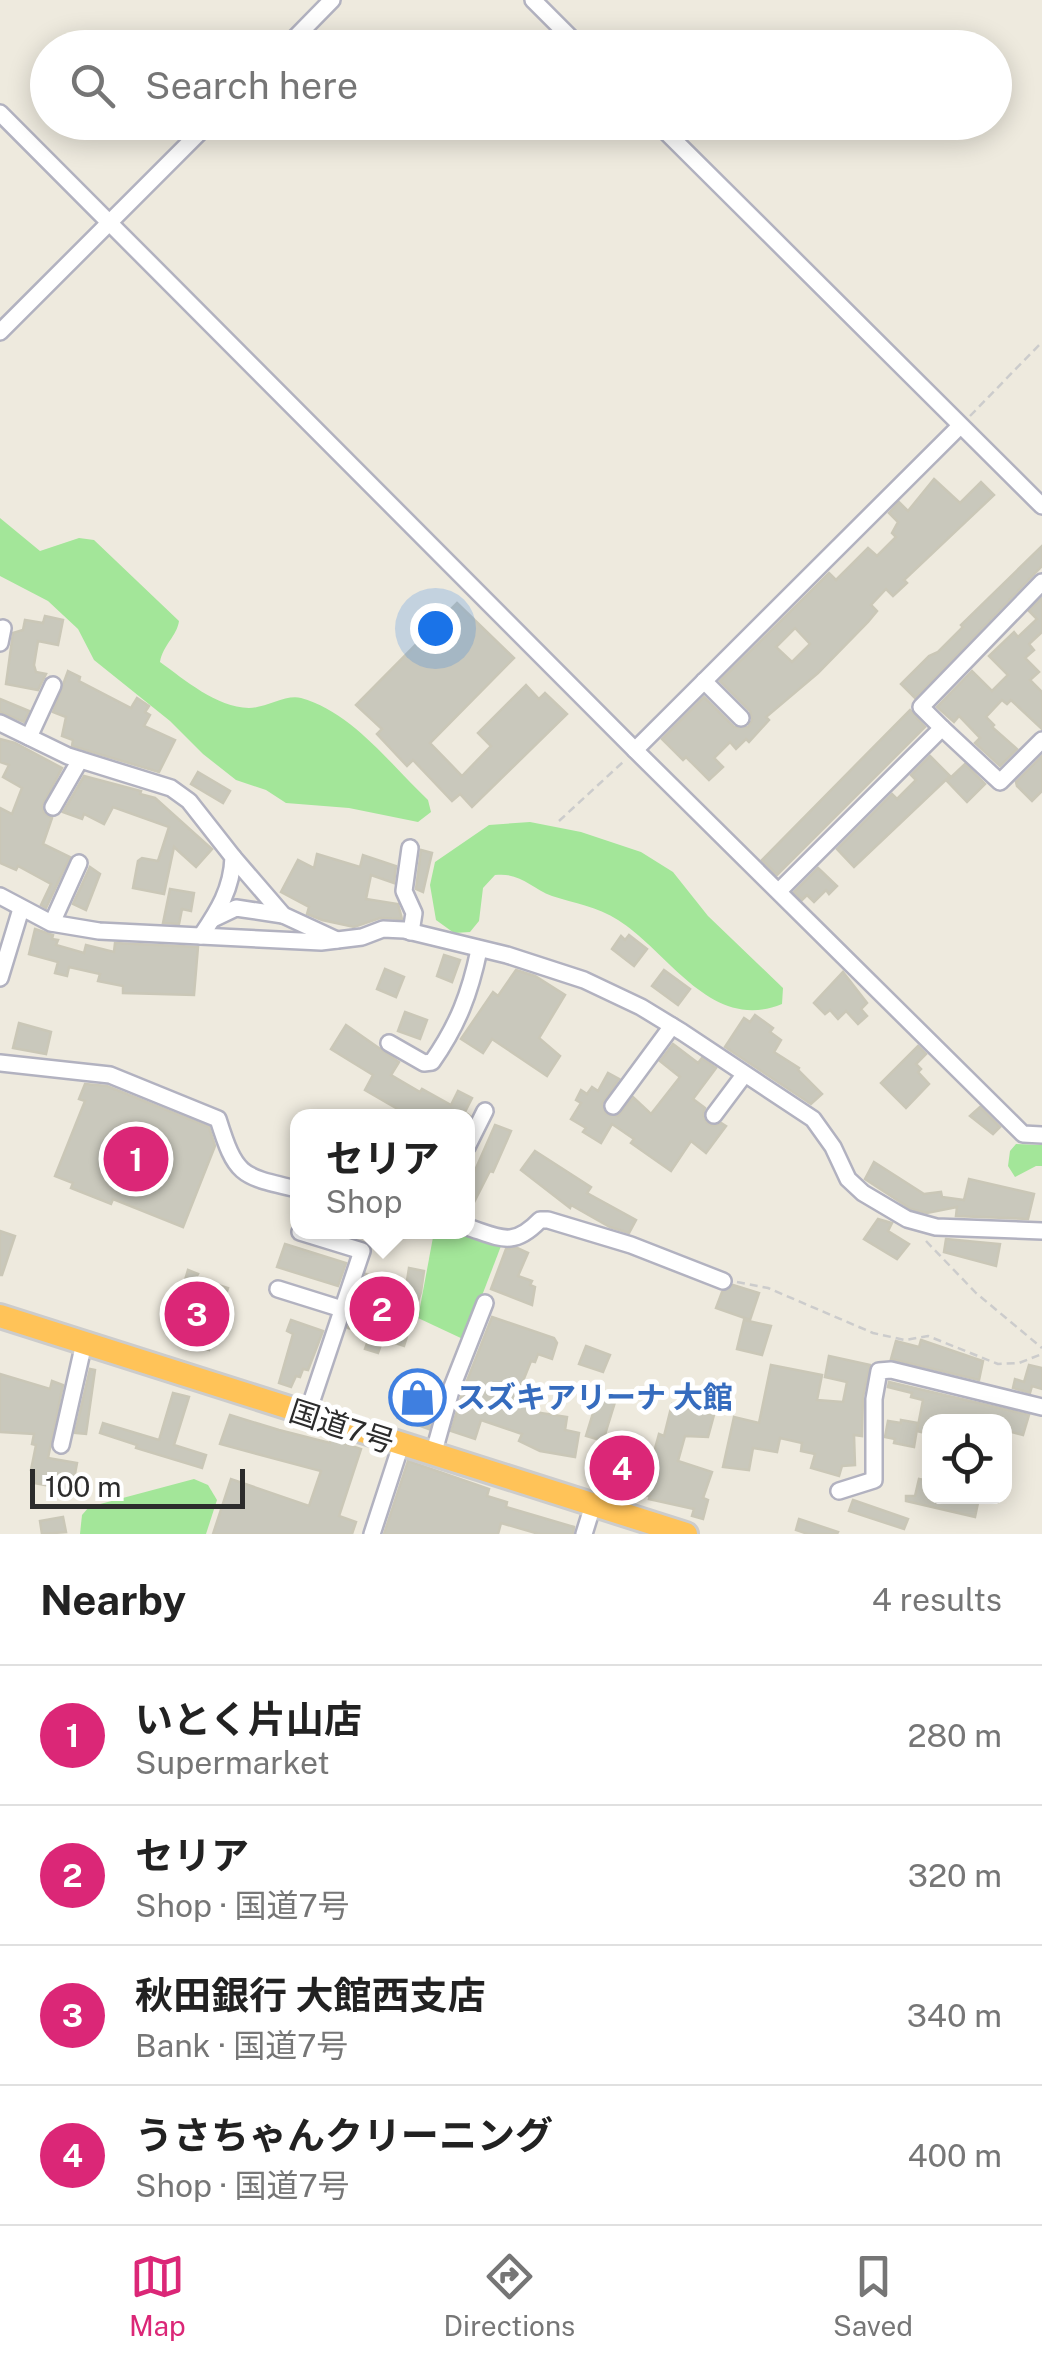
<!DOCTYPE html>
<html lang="en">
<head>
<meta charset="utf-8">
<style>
	:root { --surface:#fff; --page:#f6f6f6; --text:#222; --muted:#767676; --line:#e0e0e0; --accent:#db2777 }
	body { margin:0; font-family:"Public Sans","Noto Sans JP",sans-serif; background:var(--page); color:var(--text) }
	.controls { position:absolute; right:30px; bottom:30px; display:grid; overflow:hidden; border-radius:20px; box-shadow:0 5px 25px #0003 }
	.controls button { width:90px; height:90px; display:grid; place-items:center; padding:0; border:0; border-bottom:2px solid var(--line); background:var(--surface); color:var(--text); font:50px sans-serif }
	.scale { position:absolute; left:30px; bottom:25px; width:215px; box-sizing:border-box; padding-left:10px; border:5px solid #2c2c2c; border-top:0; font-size:28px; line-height:35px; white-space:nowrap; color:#2c2c2c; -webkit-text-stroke:8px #fff; paint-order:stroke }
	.you { position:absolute; left:435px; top:628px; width:35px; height:35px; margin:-25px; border:8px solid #fff; border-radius:50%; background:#1a73e8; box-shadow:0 0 0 15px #1a73e833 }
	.badge { display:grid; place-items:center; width:65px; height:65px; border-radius:50%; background:var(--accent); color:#fff; font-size:32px; font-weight:700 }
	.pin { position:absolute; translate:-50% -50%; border:5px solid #fff; box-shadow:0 2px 10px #0006 }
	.popup { position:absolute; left:290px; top:1109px; width:185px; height:130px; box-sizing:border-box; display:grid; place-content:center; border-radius:20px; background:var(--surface); filter:drop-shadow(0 2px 8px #0005); font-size:32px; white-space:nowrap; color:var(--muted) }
	.popup b { font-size:38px; color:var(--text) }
	.popup::after { content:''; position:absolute; left:50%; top:100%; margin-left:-20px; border:20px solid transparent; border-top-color:var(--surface) }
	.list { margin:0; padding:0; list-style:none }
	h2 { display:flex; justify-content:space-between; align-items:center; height:130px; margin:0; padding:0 40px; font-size:42px }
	h2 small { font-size:32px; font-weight:400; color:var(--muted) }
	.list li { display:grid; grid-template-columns:65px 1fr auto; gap:30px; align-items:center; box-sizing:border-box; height:140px; padding:0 40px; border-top:2px solid var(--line) }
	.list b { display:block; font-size:38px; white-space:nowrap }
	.list p { margin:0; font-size:32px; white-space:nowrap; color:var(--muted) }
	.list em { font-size:32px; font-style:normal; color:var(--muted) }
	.icon { flex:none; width:55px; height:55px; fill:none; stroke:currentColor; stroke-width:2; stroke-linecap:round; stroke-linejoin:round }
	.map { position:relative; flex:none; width:1042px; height:1534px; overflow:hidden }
	.search { position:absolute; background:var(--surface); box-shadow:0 5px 25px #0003; left:30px; right:30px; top:30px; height:110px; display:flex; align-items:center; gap:25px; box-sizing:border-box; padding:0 35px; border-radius:55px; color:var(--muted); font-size:38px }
	.sheet { height:690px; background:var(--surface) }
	nav { display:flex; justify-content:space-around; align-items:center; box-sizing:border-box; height:140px; border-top:2px solid var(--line); background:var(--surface); font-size:28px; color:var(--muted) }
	nav a { display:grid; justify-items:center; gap:5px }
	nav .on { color:var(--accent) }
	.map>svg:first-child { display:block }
</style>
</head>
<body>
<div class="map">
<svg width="1042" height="1534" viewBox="0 0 1042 1534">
	<rect width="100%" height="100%" fill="#eeeade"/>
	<g fill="#a3e699">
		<path d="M0 518 40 551 79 538 94 540 179 621C177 636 163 645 160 662 185 680 216 707 249 708 266 708 286 694 301 698 352 712 391 765 428 800L431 812 418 822 349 808 286 803 266 790 236 780 203 754 170 721 94 660 78 629 48 601 0 576Z"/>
		<path d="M530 822 581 832 641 852 673 872 708 916 783 988 782 1004C711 1033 669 952 618 920 598 907 574 903 552 896 531 888 520 872 495 875L483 888 479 921 470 932 454 933 436 920 430 885 435 862 489 825Z"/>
		<polygon points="1016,1144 1042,1145 1042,1166 1036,1166 1015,1177 1008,1166 1010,1151"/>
		<polygon points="434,1232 460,1232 501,1246 465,1340 418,1318"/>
		<polygon points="194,1479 208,1485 217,1500 206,1534 80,1534 82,1515 89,1507"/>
	</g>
	<g fill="#c9c8bc" stroke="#cac7b7" stroke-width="2.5" fill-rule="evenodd">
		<path d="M934 479 960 503 981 482 994 495 904 580 907 583 893 596 886 589 871 605 877 611 868 622 818 673 766 717 769 720 749 742 746 739 736 749 730 742 714 758 723 767 709 780 686 757 683 760 662 739 704 697 734 727H748L752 720 750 711 720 681 829 573 836 580 868 548 877 556 896 537 892 533 898 522 889 513 899 502 908 511ZM795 628 810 644 792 662 776 647Z"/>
		<polygon points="1042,546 1042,566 915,698 901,684 929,656 938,652 963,627 961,625"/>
		<polygon points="1042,598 1042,632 1029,644 1034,650 1025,658 1039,672 1030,680 1042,692 1042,729 1011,700 1007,704 1002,700 986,717 994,725 992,727 1017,749 1000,766 975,743 980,738 959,716 954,722 937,707 972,671 992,691 1008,675 989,656 1014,632 1018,637 1037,619 1029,611"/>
		<polygon points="457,603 514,658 430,743 462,776 491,746 478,733 526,685 539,699 545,693 567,714 472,807 460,794 452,801 413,760 407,766 377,734 382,729 356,705"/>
		<polygon points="45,616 63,620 58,645 38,641 34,665 36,672 46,674 38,690 6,684 13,633 23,630 25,620 43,623"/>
		<polygon points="68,671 80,677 79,681 131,708 137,698 149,706 145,712 150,715 144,726 175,740 159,772 72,746 73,740 62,736 66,717 53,712"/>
		<polygon points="0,699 29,711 24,722 0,712"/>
		<polygon points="910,710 925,727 777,875 762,860"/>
		<polygon points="0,739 15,743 62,768 42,806 44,813 52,818 43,844 70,857 46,908 41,905 51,884 18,866 16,870 0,863 0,808 12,814 22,788 3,777 9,765 0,762"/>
		<polygon points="930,756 950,776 854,867 837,849 892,794 897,799 916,780 911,775"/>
		<polygon points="1042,756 1042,791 1032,801 1017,786 1016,782"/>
		<polygon points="965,764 985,784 967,802 947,781"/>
		<polygon points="198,772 230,791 223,803 191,784"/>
		<polygon points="84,776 141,791 140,794 155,798 212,849 196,867 174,847 164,894 133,888 138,861 142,858 158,861 169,827 113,807 104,824 84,814 82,819 63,812"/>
		<polygon points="421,850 432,853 423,892 416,889"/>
		<polygon points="317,854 360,867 363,855 396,866 394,883 371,875 366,899 398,904 402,919 380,918 354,927 322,920 307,914 309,907 281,892 298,860 314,868"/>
		<polygon points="90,867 100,874 86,910 73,904"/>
		<polygon points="818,868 837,886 829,894 826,890 814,902 807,895 802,900 794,892"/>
		<polygon points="170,889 194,893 191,911 182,909 179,924 163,923"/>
		<polygon points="35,929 53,935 52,939 58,940 56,945 84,953 86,945 114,952 115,943 198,947 194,995 123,993 123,986 98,981 100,974 69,967 67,976 55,973 58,962 29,954"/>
		<polygon points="629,935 647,949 634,966 612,949 621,936 625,940"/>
		<polygon points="444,955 460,960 452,982 437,976"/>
		<polygon points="385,969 404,977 396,997 377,989"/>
		<polygon points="516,970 535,976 565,995 539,1038 560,1056 547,1076 492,1039 483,1053 461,1039 493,992 498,996"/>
		<polygon points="664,970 690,989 678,1005 652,986"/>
		<polygon points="843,972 867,1003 861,1009 867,1016 858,1024 846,1011 838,1019 830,1010 825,1014 814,1003"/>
		<polygon points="405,1012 427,1020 420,1039 398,1031"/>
		<polygon points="755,1015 773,1028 770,1032 781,1040 774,1052 799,1068 798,1070 822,1094 811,1104 725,1047 744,1018 750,1022"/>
		<polygon points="19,1023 51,1032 46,1054 13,1048"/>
		<polygon points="346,1025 399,1062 391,1075 420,1092 422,1089 451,1105 458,1091 472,1098 465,1112 470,1116 398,1116 401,1111 365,1090 373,1075 331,1049"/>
		<polygon points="673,1044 698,1063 702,1058 716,1068 693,1099 705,1108 703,1115 707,1123 714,1126 721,1123 726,1126 706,1153 691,1141 671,1171 631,1143 634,1139 612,1124 601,1143 583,1132 586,1128 571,1119 581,1103 576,1100 581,1090 587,1094 592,1087 598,1091 608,1073 619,1079 602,1104 606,1114 618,1116 633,1097 651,1114 680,1077 660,1061"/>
		<polygon points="918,1046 926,1054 916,1064 921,1069 918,1072 929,1084 906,1108 881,1083"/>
		<polygon points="85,1084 107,1086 209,1127 215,1146 183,1227 113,1199 111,1204 71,1188 73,1183 55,1176 85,1101 79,1099"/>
		<polygon points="980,1107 1000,1127 993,1134 970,1116"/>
		<polygon points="495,1125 511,1131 493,1172 490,1171 467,1216 467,1173 473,1175"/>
		<polygon points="535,1151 591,1187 587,1193 636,1220 629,1233 610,1227 571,1205 570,1208 521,1170"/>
		<polygon points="874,1162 924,1194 941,1192 942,1197 964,1200 969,1179 1034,1194 1028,1219 956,1216 957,1207 927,1213 911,1209 865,1179"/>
		<polygon points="878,1219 892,1223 888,1231 909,1244 897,1259 864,1239"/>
		<polygon points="0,1231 15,1236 2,1275 0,1275"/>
		<polygon points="946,1239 1000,1244 996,1266 944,1252"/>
		<polygon points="285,1244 346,1263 338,1286 277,1267"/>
		<polygon points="517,1248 528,1253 518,1276 532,1281 530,1285 535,1287 532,1305 491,1289 506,1249"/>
		<polygon points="409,1268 424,1271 421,1292 404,1346 383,1339 378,1353 365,1349 370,1335 348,1328 366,1274 406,1287"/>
		<polygon points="188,1270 198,1274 196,1278 228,1288 209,1350 172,1339 175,1328 172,1323"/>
		<polygon points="733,1285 759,1293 750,1320 716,1308 722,1292"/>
		<polygon points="492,1317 554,1338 557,1343 552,1359 538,1354 535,1362 531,1361 521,1386 530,1390 529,1394 534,1396 528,1411 567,1417 565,1430 579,1433 575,1457 540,1451 519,1441 522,1434 481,1420 475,1439 451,1431 463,1391"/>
		<polygon points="291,1320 323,1331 308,1370 303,1369 300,1377 296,1376 291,1387 279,1383 293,1334 287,1331"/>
		<polygon points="744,1320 771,1326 762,1355 737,1349"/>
		<polygon points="921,1340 983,1361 979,1380 891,1359 896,1341 919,1347"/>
		<polygon points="586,1346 610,1355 603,1372 579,1364"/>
		<polygon points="829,1356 870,1365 863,1397 862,1436 854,1435 855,1465 842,1466 839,1476 811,1468 815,1454 801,1451 802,1443 780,1438 777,1452 753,1448 749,1470 723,1467 734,1417 759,1423 771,1365 822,1375 817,1400 843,1402 847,1382 825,1377"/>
		<polygon points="1029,1365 1042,1368 1042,1389 1032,1386 1030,1393 1013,1388 1015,1379 1024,1382"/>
		<polygon points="90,1369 95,1370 86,1434 75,1433"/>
		<polygon points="0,1374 50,1389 52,1381 63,1385 48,1458 77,1463 72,1490 34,1483 36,1471 31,1470 36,1445 32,1444 34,1434 0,1432"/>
		<polygon points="423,1380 441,1386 429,1429 398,1418 411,1385 420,1388"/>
		<polygon points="889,1382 1029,1415 1023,1435 1004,1430 1004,1422 930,1422 929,1434 917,1431 923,1400 911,1397 912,1393 888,1387"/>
		<polygon points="173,1393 189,1397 174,1445 206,1455 202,1468 136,1448 137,1445 100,1433 103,1423 159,1440"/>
		<polygon points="598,1397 615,1402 603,1441 586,1436"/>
		<polygon points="672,1404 714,1415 708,1437 685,1436 678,1461 712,1472 703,1498 708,1500 703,1519 692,1516 694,1509 649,1499 650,1496 641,1494 644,1486 596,1470 603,1449 650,1467 659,1434 664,1436"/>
		<polygon points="230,1415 279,1430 330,1443 331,1439 361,1449 339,1516 356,1522 352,1534 213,1534 231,1479 309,1506 321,1471 220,1444"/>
		<polygon points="901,1420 918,1423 914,1447 894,1443 895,1439 885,1437 888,1421 901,1423"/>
		<polygon points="408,1461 489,1489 487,1496 507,1502 506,1507 574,1527 573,1534 539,1534 501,1523 498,1534 384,1534"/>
		<polygon points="919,1479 930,1481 930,1496 979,1498 975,1517 906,1501 906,1496 915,1496"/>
		<polygon points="853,1500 908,1519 904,1529 849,1511"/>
		<polygon points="63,1517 66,1532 42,1534 40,1521"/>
		<polygon points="799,1519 838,1532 837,1534 808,1534 796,1530"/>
	</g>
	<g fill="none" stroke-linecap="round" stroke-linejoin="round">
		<defs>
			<g id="minor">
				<polyline points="533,0 581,48"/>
				<polyline points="285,48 332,0"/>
				<polyline points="0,113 635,750 1023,1134 1042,1135"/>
				<polyline points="656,122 1042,506"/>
				<polyline points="0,332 210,122"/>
				<polyline points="0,643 3,628"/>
				<polyline points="704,681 741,718"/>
				<path d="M0 723 68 756 171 788 189 801 233 857C232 889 218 911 201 936"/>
				<polyline points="942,728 1000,782 1042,740"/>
				<polyline points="29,737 53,685"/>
				<polyline points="635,750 960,426"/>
				<polyline points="53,807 80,760"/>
				<polyline points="410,848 404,891 414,913 411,932"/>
				<polyline points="233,857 283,915 337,940"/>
				<polyline points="779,891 942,728 921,707 1042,582"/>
				<polyline points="0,896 51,923 99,931 321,942 362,937 383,929 404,930 507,955 584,980 641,1007 682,1032 813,1119 833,1147 848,1179 863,1193 907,1219 936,1227 1042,1231"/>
				<polyline points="213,919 236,908 283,915"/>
				<polyline points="52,923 79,863"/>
				<polyline points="0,978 21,909"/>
				<path d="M389 1043 424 1063 432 1062C458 1025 470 993 479 950"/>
				<path d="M0 1063 110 1075 218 1119C236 1176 240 1176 297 1189"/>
				<polyline points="613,1106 672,1026"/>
				<polyline points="714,1115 744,1075"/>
				<polyline points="467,1147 485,1111"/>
				<path d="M467 1227C501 1238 513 1248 540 1220H548L631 1245 723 1281"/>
				<polyline points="300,1232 362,1251 307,1415"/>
				<polyline points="278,1289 342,1309"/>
				<polyline points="61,1445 84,1343"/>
				<polyline points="433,1455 452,1387 485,1303"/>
				<polyline points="839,1491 874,1480 874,1399 879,1371 891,1370 1042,1407"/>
				<polyline points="372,1534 401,1445"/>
				<polyline points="584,1534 593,1505"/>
			</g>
			<polyline id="highway" points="0,1316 686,1534"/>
		</defs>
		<use href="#minor" stroke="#b2b2c0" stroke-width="20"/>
		<use href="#highway" stroke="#ccc" stroke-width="28"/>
		<g stroke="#ccc" stroke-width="2.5" stroke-dasharray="8 5" stroke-linecap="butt">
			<polyline points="970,416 1042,342"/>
			<polyline points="559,821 623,762"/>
			<polyline points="926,1241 976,1293 1042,1348"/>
			<polyline points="737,1282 768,1288 873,1333 905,1340 928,1336 998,1364 1019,1363 1042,1354"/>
		</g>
		<use href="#minor" stroke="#fff" stroke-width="15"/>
		<use href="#highway" stroke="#ffc358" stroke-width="22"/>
	</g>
	<defs>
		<symbol id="shop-ring" viewBox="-11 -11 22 22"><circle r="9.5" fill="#fff" stroke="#3f7fe0" stroke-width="1.5"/><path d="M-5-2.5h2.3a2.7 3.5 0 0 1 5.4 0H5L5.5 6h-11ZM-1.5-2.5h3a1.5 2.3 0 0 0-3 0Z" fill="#3f7fe0"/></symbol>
	</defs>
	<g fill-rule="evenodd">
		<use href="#shop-ring" x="386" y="1366" width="63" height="63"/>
	</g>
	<g text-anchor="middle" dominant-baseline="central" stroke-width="10" stroke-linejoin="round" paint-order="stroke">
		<g font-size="30" font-weight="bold" fill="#366cbe" stroke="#fff" text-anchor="start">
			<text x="456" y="1397">スズキアリーナ 大館</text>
		</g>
		<g font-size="30" fill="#2c2c2c" stroke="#fff">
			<text transform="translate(342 1426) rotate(18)">国道7号</text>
		</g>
	</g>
</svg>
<div class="controls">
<button><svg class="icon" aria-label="locate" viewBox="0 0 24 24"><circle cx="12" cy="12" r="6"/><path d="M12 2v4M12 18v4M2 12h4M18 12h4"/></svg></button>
</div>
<div class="scale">100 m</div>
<div class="you"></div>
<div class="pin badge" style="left:136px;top:1159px">1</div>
<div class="pin badge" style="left:382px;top:1309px">2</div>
<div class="popup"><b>セリア</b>Shop</div>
<div class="pin badge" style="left:197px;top:1314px">3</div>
<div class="pin badge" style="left:622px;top:1468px">4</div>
<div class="search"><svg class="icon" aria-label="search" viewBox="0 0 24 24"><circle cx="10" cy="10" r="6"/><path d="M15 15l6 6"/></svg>Search here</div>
</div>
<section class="sheet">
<h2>Nearby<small>4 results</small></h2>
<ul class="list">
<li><span class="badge">1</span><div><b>いとく片山店</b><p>Supermarket</p></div><em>280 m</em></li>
<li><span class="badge">2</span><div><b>セリア</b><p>Shop · 国道7号</p></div><em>320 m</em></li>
<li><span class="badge">3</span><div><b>秋田銀行 大館西支店</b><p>Bank · 国道7号</p></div><em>340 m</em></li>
<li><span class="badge">4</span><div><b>うさちゃんクリーニング</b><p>Shop · 国道7号</p></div><em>400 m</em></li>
</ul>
</section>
<nav>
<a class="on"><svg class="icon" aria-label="map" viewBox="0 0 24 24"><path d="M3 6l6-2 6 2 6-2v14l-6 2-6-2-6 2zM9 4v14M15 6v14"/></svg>Map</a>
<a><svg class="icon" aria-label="directions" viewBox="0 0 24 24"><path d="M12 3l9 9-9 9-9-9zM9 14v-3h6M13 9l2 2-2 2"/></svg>Directions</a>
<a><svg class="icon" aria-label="saved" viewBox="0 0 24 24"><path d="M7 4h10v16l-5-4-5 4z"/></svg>Saved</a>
</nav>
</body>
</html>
